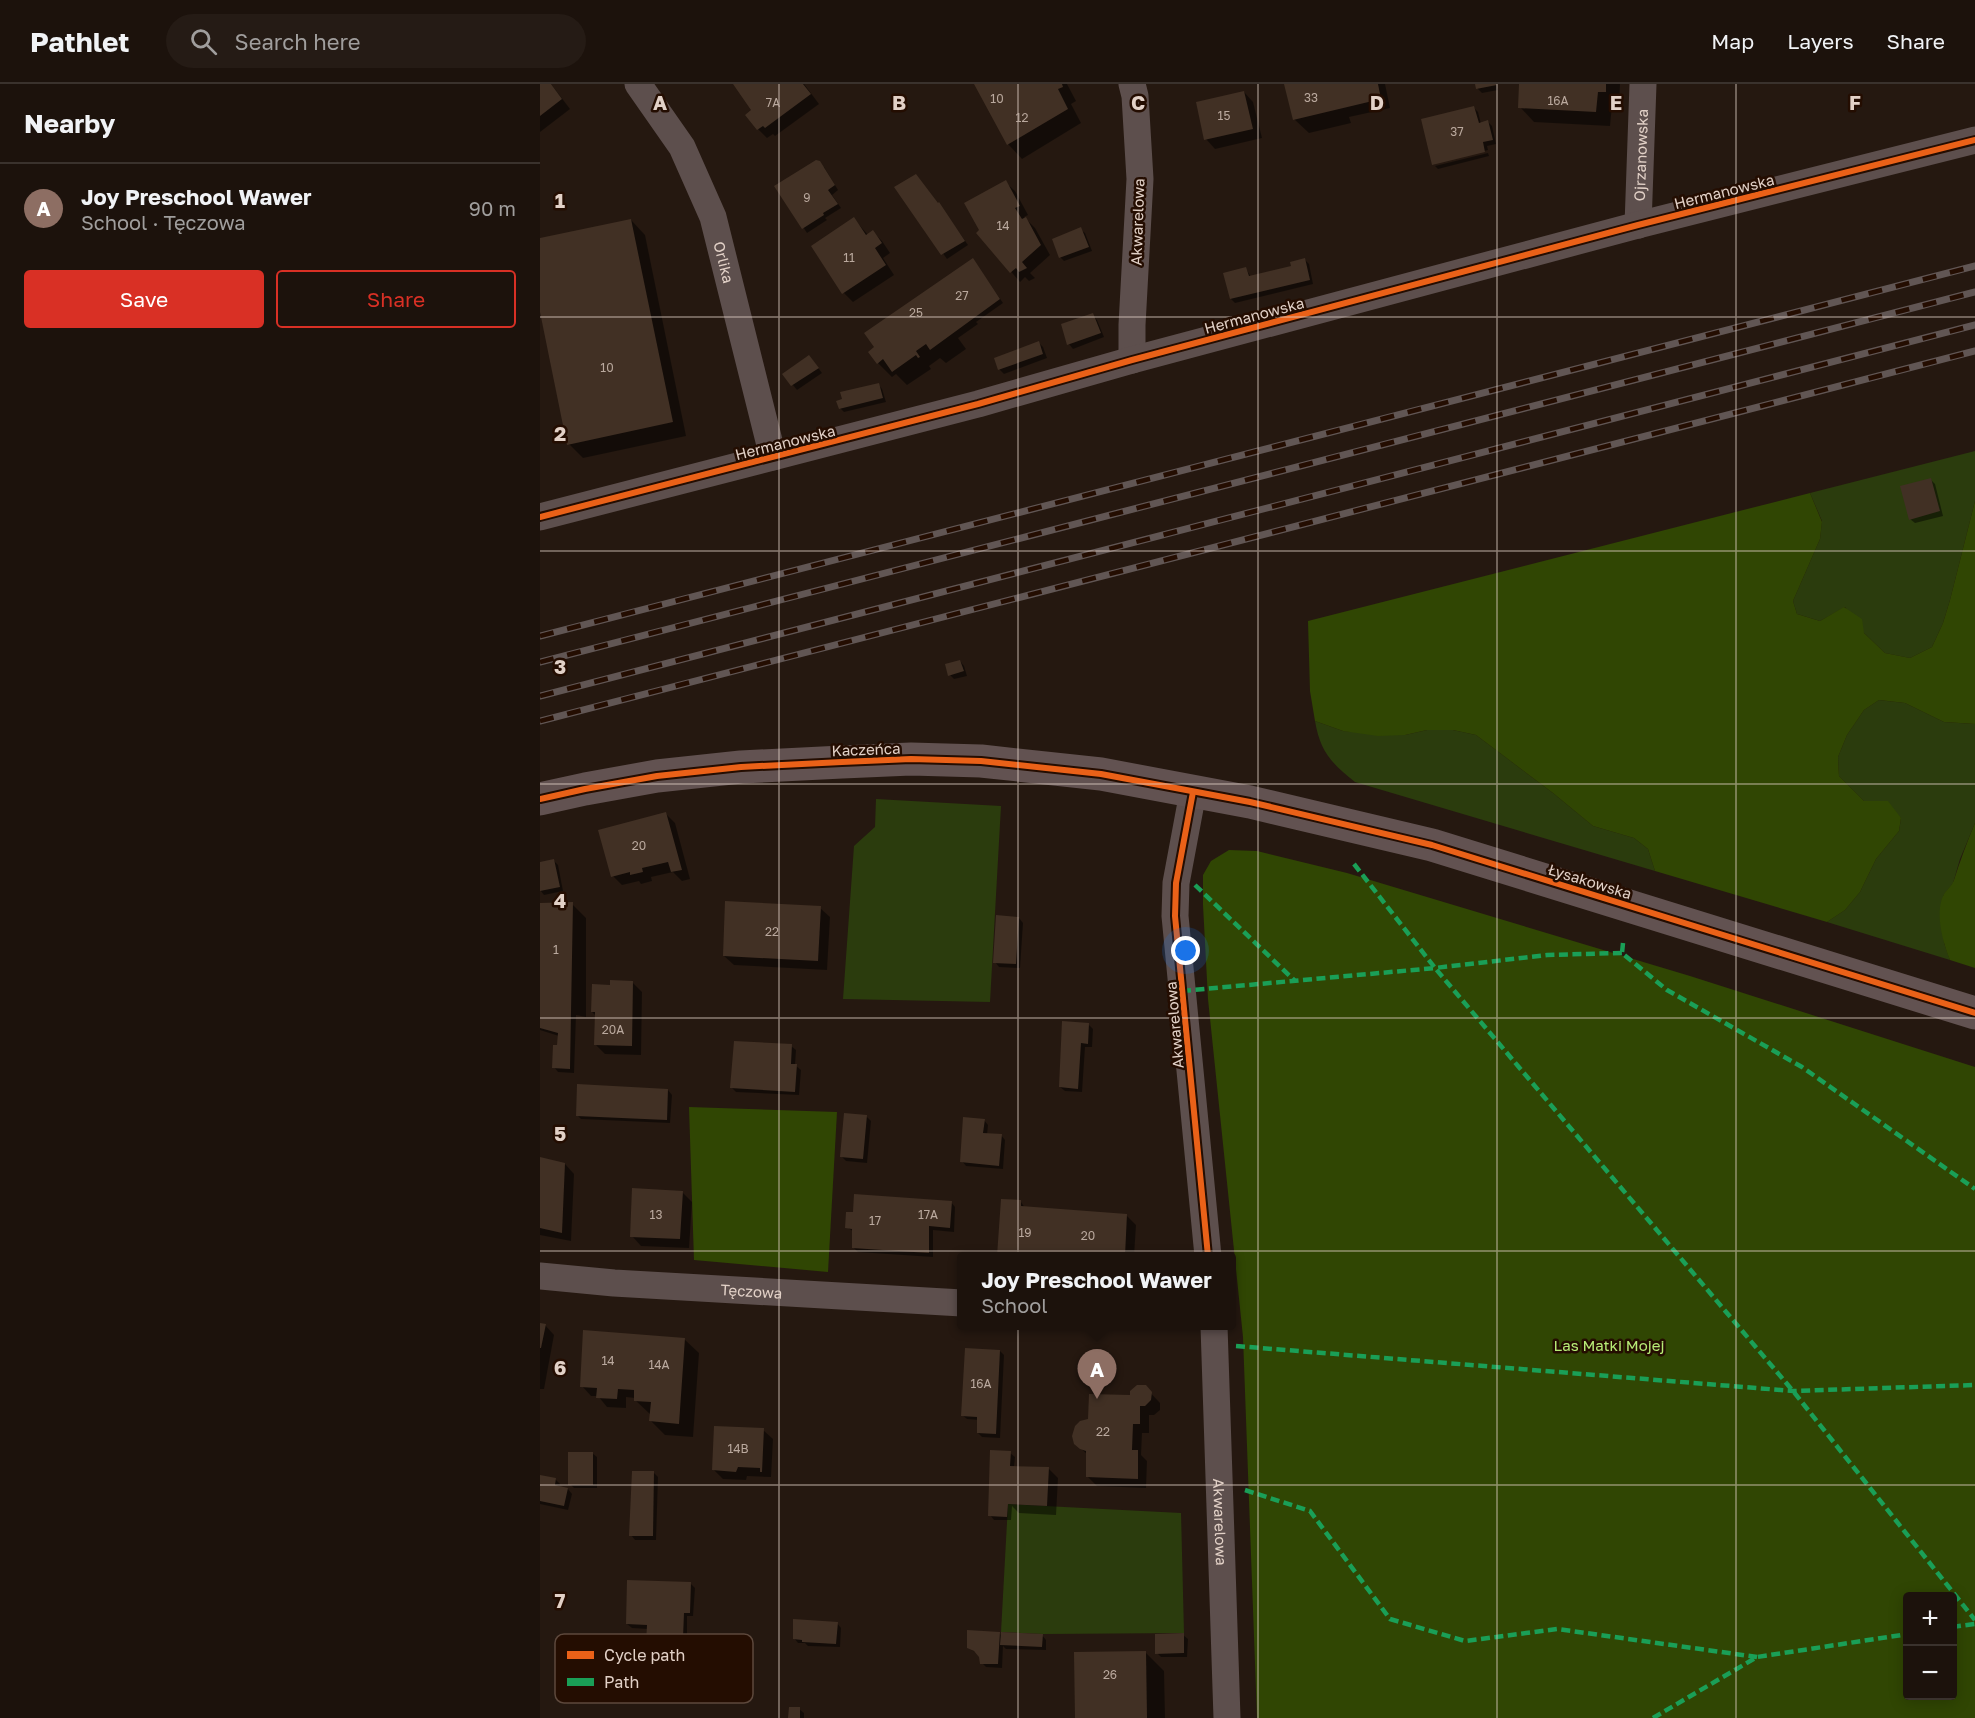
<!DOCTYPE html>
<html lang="en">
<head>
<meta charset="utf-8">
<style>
	:root { --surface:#1c120c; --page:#251b15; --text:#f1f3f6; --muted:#a09e9d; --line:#3a322d; --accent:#d93025 }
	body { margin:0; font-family:"Golos Text",sans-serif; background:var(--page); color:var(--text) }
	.controls { position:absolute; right:18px; bottom:18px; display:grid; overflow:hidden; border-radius:6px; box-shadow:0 3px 15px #0003 }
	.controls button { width:54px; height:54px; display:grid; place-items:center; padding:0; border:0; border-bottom:2px solid var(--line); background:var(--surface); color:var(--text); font:30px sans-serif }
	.you { position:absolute; left:646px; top:867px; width:21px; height:21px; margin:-15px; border:4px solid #fff; border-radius:50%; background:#1a73e8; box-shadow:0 0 0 9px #1a73e833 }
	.badge { display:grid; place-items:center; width:39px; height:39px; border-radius:50%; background:var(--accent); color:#fff; font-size:20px; font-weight:700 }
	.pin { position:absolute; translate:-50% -50px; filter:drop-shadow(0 2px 3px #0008) }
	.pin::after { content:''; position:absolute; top:32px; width:21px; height:18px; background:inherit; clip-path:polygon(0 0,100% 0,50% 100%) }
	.popup { position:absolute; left:417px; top:1168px; width:279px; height:78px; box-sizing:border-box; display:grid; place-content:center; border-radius:6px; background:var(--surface); filter:drop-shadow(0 2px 4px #0005); font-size:20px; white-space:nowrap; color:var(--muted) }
	.popup b { font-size:22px; color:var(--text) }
	.popup::after { content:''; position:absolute; left:50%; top:100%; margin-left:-12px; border:12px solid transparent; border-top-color:var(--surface) }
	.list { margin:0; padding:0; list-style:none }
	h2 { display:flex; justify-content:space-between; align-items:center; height:78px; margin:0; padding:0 24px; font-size:26px }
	h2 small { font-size:20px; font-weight:400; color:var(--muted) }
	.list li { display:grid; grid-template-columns:39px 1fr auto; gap:18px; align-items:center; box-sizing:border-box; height:90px; padding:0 24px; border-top:2px solid var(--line) }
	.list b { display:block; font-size:22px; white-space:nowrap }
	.list p { margin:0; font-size:20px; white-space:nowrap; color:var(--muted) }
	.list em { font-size:20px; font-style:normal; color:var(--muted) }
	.actions { display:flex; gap:12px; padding:18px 24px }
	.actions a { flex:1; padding:14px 0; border:2px solid var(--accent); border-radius:6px; text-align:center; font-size:21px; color:var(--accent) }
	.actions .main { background:var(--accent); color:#fff }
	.icon { flex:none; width:33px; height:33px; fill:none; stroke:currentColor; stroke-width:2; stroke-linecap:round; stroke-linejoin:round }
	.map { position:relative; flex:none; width:1435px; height:1634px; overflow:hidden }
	header { display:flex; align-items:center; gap:36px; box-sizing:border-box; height:84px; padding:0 30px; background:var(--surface); border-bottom:2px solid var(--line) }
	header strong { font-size:28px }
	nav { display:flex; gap:33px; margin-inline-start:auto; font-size:21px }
	.search { width:420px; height:54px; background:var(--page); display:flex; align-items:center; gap:15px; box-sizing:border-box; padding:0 21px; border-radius:33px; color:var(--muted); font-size:22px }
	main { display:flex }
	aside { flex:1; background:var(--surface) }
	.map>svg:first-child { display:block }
</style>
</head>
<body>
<header>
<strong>Pathlet</strong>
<div class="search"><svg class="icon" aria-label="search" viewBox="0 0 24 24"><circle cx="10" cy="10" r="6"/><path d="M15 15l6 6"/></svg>Search here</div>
<nav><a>Map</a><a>Layers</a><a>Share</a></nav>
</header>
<main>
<aside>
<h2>Nearby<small></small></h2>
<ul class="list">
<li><span class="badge" style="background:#8d6e63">A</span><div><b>Joy Preschool Wawer</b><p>School · Tęczowa</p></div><em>90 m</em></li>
</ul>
<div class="actions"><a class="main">Save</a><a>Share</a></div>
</aside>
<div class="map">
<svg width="1435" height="1634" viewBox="0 0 1435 1634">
	<rect width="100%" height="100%" fill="#251810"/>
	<g fill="#2b3c0d">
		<polygon points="1435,367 1435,417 1410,516 1403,539 1392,563 1370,574 1345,569 1324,549 1305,523 1280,537 1257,530 1253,517 1280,455 1282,437 1270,409"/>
		<polygon points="1339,616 1365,619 1404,638 1435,640 1435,739 1420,775 1413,799 1403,812 1404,859 1410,876 1287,838 1305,826 1320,808 1336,775 1359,747 1361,734 1324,717 1299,692 1298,673 1307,651 1324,626"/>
		<path d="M775 637 803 647 865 651 887 646H913L936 651 1013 709 1053 742 1094 754 1108 765 1115 787 815 698C791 679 780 667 775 637Z"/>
		<polygon points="336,715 461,722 450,918 303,915 314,762 335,743"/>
		<polygon points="468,1420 641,1429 644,1549 503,1550 461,1548"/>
	</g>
	<g fill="#304603" fill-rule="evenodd">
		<polygon points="1270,409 1282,438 1280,455 1253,517 1257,530 1280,537 1304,523 1322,535 1324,549 1345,569 1370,574 1392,563 1403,539 1410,516 1435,417 1435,640 1404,638 1365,619 1339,616 1324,626 1307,651 1298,673 1299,692 1324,717 1348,717 1361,734 1359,747 1336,775 1320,808 1305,826 1287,838 1115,787 1108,765 1094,754 1053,742 1013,709 936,651 913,646 887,646 865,651 838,652 803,647 775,637 770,607 768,537"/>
		<path d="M1435 739V884L1410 876C1403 859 1395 830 1403 812 1406 806 1412 802 1414 796 1420 777 1427 758 1435 739Z"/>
		<path d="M689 766 717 767 807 789 1150 892 1435 983V1634H717L703 1253 668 915 663 821V791L671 777ZM1412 1512V1612H1368V1512Z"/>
		<polygon points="149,1023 297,1028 288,1188 154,1176"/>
	</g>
	<g fill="#0007">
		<polygon points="0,0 11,0 30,25 0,48"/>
		<polygon points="195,0 264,0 279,20 235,52 233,50 227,54 218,45 213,27"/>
		<polygon points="435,0 527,0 536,17 531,20 541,39 482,75 468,60"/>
		<polygon points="746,0 845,0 850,24 809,33 811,39 769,49 754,35"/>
		<polygon points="937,0 956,0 958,6 942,9 938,5"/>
		<polygon points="981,0 1080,0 1079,22 1072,21 1070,42 994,38 980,23"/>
		<polygon points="704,8 713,18 722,54 675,65 666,55"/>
		<polygon points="934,24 938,28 941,40 948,38 952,42 956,60 947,62 948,66 895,79 895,81 883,37"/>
		<polygon points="948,69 949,72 898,85 895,82"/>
		<polygon points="284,83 298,106 292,111 301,124 285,134 287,136 267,149 236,102"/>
		<polygon points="465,98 475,107 488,131 484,133 495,144 510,171 490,189 495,194 489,197 485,193 480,198 438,149"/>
		<polygon points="356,104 399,120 428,161 407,175"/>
		<polygon points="314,135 328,151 333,148 342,157 350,169 343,174 354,191 313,218 304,209 273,162"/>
		<polygon points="91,136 105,151 146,352 43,374 29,360 0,221 0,155"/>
		<polygon points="540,145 545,149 552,167 524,177 520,173"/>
		<polygon points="433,176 463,219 436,238 438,240 418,254 426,265 406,279 400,274 389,282 391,285 367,301 356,290 352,293 338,279"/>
		<polygon points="765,176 769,180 773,200 695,219 691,215 706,185 711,193 753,183"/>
		<polygon points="552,231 557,236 564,253 533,265 529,260"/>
		<polygon points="499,259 503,263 507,274 464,290 460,286 456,275"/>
		<polygon points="273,277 282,289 257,306 244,290"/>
		<polygon points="338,300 342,305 346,318 304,328 300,324"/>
		<polygon points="1390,395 1395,400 1403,432 1375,439 1370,435"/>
		<polygon points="420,577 424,582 427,592 414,595 410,591"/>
		<polygon points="126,730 135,739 150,795 142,797 133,788 111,793 112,797 101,800 99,797 82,801 73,792"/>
		<polygon points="14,777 18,781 23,807 4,811 0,806 0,780"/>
		<polygon points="32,820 46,834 46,933 36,931 34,989 18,988 14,983 19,952 0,946 0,821"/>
		<polygon points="280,824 290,833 287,886 194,881 184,872"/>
		<polygon points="479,834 483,839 480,884 459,883 455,878"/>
		<polygon points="92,898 102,908 101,971 65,970 56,961 56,932 52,928 71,902"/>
		<polygon points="549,941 553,945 552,963 545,963 542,1008 525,1007 520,1003"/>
		<polygon points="251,962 256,966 255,981 261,986 259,1011 196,1008 192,1004"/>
		<polygon points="128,1006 132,1011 130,1039 41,1035 37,1031"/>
		<polygon points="326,1032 331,1037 327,1079 306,1077 301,1072"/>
		<polygon points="444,1036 448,1041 447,1051 461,1051 465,1056 463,1085 426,1082 422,1077"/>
		<polygon points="0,1075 25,1080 34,1090 31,1157 0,1151"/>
		<polygon points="142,1108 152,1118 149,1164 101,1162 92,1152"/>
		<polygon points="463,1117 481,1118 485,1124 587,1132 596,1141 594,1172 459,1172"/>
		<polygon points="411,1118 415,1123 414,1148 393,1146 393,1173 318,1168 313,1163 314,1148 307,1143"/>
		<polygon points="0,1240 5,1241 14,1251 4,1305 0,1305"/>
		<polygon points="144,1255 159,1269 153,1353 125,1351 111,1337 111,1331 95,1316 95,1314 86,1313 86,1324 67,1323 58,1312 51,1312 42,1302"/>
		<polygon points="460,1267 464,1271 460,1354 442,1353 438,1349 439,1336 427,1335 422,1331"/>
		<polygon points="605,1303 620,1319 620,1326 614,1331 609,1331 609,1349 602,1349 601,1371 607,1377 606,1404 557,1402 547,1392 548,1371 535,1359 549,1337 591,1313"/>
		<polygon points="223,1346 233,1355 231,1393 207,1392 206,1396 183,1395 174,1386"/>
		<polygon points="52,1369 57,1373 57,1404 34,1404 30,1400"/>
		<polygon points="470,1369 475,1373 474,1383 509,1385 518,1394 516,1431 479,1429 472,1422 471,1436 454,1436 450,1431"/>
		<polygon points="114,1389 118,1393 116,1456 95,1456 91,1451"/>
		<polygon points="0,1392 16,1396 20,1400 19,1403 28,1405 32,1410 28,1426 0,1420"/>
		<polygon points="150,1499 155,1504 153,1532 147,1532 147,1558 136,1558 135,1582 111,1581 107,1577 108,1545 92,1544 87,1540"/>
		<polygon points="297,1539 301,1544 300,1563 268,1562 265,1559 258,1559 254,1554"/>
		<polygon points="459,1549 462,1552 502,1551 506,1556 506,1566 466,1565 463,1562 462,1584 446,1583 442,1579 439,1570 428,1564"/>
		<polygon points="643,1551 648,1555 647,1573 621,1573 617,1569"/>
		<polygon points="605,1568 624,1587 625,1634 537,1634"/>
		<polygon points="259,1625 264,1629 264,1634 249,1634"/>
	</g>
	<g fill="#413024">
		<polygon points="0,0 11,0 22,15 0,32"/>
		<polygon points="193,0 263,0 271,10 225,44 223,42 217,46 205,31 211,26"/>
		<polygon points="434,0 522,0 523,3 518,5 528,25 467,61"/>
		<polygon points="744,0 838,0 841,15 753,36"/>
		<polygon points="935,0 956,0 957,1 936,5"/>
		<polygon points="979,0 1066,0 1066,8 1058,8 1056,28 978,24"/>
		<polygon points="704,7 713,45 664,56 656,18"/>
		<polygon points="934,22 939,39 948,36 953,56 943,58 945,68 892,81 881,35"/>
		<polygon points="276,76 280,77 295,101 288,106 298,120 283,129 284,131 262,145 234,102"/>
		<polygon points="376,90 398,119 399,118 425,157 401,171 354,103"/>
		<polygon points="466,96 480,122 475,124 482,135 486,133 501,161 482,178 487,184 479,188 476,184 470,189 436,149 439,146 424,119"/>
		<polygon points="314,133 326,151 333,146 342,159 335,164 346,181 302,210 271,162"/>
		<polygon points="91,135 133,338 27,361 0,228 0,154"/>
		<polygon points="541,143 549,163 519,174 512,155"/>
		<polygon points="433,174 460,215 390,266 386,260 376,267 380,273 378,274 376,271 352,288 343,275 337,280 328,268 334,263 324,249"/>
		<polygon points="765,174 770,196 690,215 683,189 706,183 709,192 751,182 750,178"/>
		<polygon points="553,229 561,249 527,261 521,240"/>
		<polygon points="499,257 503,270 458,286 454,274"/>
		<polygon points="269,271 279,284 251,302 242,290"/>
		<polygon points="339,299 343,314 299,325 296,317 302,315 300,308"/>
		<polygon points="1391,394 1400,427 1369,436 1360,402"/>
		<polygon points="420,576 424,587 408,592 405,580"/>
		<polygon points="126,728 142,786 131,788 128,778 102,784 103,788 90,791 90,788 71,793 58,746"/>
		<polygon points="14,775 20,803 0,807 0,778"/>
		<polygon points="185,817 281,822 278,877 183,872"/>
		<polygon points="33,818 30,985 12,984 13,961 17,961 18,949 0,944 0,819"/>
		<polygon points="456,831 479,833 476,880 453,879"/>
		<polygon points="70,896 93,897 92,962 54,961 55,928 51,928 52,900 70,901"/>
		<polygon points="522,937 549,939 548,960 541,959 538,1005 519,1003"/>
		<polygon points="194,957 252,960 251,980 257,980 255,1008 190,1004"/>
		<polygon points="37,1000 128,1005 127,1036 36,1032"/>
		<polygon points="304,1029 327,1031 323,1075 300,1073"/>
		<polygon points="423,1033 445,1035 443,1049 462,1050 459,1082 420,1078"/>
		<polygon points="0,1073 25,1079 22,1149 0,1144"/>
		<polygon points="92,1104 143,1107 140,1155 90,1153"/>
		<polygon points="314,1110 412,1117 410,1144 389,1142 389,1169 312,1164 312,1145 305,1144 306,1128 313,1128"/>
		<polygon points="461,1115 481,1116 481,1122 587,1130 585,1172 457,1172"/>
		<polygon points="0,1239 6,1240 1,1264 0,1264"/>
		<polygon points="43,1246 145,1254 139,1340 109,1337 111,1318 94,1317 94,1306 78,1305 77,1315 56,1314 57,1304 40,1303"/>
		<polygon points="425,1264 460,1266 456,1350 437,1349 437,1333 421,1332"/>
		<polygon points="597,1301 606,1301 612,1308 611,1316 605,1322 600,1322 600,1340 593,1340 592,1366 598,1366 598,1395 546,1393 546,1367 540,1365 534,1360 532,1352 535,1342 540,1337 548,1335 549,1310 590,1311 590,1307"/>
		<polygon points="174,1342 224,1344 222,1388 220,1388 220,1384 198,1383 196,1388 172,1386"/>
		<polygon points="450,1366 471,1367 470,1382 509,1383 507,1422 468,1420 467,1433 448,1432"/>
		<rect x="28" y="1368" width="25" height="33"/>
		<polygon points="92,1387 114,1387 113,1452 89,1452"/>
		<polygon points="0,1391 16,1394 15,1401 28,1404 24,1422 0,1417"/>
		<polygon points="87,1496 151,1498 150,1529 144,1529 143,1554 132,1554 131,1578 105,1577 107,1541 86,1540"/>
		<polygon points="253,1535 298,1538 296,1560 262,1558 262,1556 253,1555"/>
		<polygon points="427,1546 460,1548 458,1580 440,1580 439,1573 434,1567 427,1564"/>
		<polygon points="461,1548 503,1550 502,1563 460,1561"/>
		<polygon points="644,1549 644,1569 615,1570 615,1550"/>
		<polygon points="606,1567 607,1634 535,1634 534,1568"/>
		<polygon points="249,1623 260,1623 260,1634 248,1634"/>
	</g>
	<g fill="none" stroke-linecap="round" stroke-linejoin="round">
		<g stroke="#5d4f4d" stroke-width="27">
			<path id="s1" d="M98 0 142 63 173 133 233 373"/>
			<polyline points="592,0 595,12 600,95 592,241 592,276"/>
			<path id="s2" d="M1098 141 1103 0"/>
			<polyline points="0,433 438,320 592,276 1098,141 1435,56"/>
			<polyline points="653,708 636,799 635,832 668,1172"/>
			<path id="s3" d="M0 1192 74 1199 422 1219"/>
			<path id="s4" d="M674 1242 687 1634"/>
		</g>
		<polyline stroke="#625251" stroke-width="33" points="0,715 45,705 117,692 201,683 302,678 371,675 441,677 561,690 710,718 892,761 1435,929"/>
		<defs>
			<g id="rail">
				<polyline points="0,552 1435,182"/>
				<polyline points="0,578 1435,208"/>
				<polyline points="0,612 1435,241"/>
				<polyline points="0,637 1435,267"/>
			</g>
		</defs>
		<use href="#rail" stroke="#615654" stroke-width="7"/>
		<use href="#rail" stroke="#240d01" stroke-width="4.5" stroke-dasharray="14" stroke-linecap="butt"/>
		<g stroke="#1a9f57" stroke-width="4.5" stroke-dasharray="9 4.5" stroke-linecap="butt">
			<polyline points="814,780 895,884 1007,871 1082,869"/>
			<polyline points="655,801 755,897"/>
			<polyline points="1083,859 1082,869 1127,906 1262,983 1435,1105"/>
			<polyline points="642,907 895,884 1253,1307 1435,1536"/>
			<polyline points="696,1262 1253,1307 1435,1301"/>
			<polyline points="705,1406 770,1427 850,1535 925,1557 1017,1545 1217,1573"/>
			<polyline points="1412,1543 1435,1540"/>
			<polyline points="1113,1634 1217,1573 1368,1550"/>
		</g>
		<defs>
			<g id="cycleway">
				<polyline points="0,433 438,320 592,276 1098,141 1435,56"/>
				<polyline points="653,708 636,799 635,832 668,1172"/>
				<polyline points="0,715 45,705 117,692 201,683 302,678 371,675 441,677 561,690 710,718 892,761 1435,929"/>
			</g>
		</defs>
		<use href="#cycleway" stroke="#240d01" stroke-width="10"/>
		<use href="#cycleway" stroke="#ea6118" stroke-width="6"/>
	</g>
	<path fill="none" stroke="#e2d1c7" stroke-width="1.5" stroke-opacity="0.55" d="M239 0V1634M478 0V1634M718 0V1634M957 0V1634M1196 0V1634M0 233H1435M0 467H1435M0 700H1435M0 934H1435M0 1167H1435M0 1401H1435"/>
	<g text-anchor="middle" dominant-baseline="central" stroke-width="5" stroke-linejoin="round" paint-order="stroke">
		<g font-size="12" fill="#baa99e">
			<text x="771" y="13">33</text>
			<text x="457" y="14">10</text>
			<text x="1018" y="16">16A</text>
			<text x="233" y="18">7A</text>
			<text x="684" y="31">15</text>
			<text x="482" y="33">12</text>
			<text x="917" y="47">37</text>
			<text x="267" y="113">9</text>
			<text x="463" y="141">14</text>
			<text x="309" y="173">11</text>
			<text x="422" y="211">27</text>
			<text x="376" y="228">25</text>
			<text x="67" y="283">10</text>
			<text x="99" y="761">20</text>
			<text x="232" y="847">22</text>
			<text x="16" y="865">1</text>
			<text x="73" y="945">20A</text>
			<text x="116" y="1130">13</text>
			<text x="388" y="1130">17A</text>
			<text x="335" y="1136">17</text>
			<text x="485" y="1148">19</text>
			<text x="548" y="1151">20</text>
			<text x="68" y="1276">14</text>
			<text x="119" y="1280">14A</text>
			<text x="441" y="1299">16A</text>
			<text x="563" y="1347">22</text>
			<text x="198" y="1364">14B</text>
			<text x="570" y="1590">26</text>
		</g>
		<g font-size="15" fill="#e2d1c7" stroke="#240d01">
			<text stroke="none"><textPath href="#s2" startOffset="70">Ojrzanowska</textPath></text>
			<text transform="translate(1184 107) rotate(-14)">Hermanowska</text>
			<text transform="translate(597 138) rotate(-88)">Akwarelowa</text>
			<text stroke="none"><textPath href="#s1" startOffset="200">Orlika</textPath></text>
			<text transform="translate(714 231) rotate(-15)">Hermanowska</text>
			<text transform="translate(245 358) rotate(-14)">Hermanowska</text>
			<text transform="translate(326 665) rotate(-2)">Kaczeńca</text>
			<text transform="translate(1050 797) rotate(17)">Łysakowska</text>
			<text transform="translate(634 941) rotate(-95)">Akwarelowa</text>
			<text stroke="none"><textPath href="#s3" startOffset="212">Tęczowa</textPath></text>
			<text stroke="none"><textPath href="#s4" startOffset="196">Akwarelowa</textPath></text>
		</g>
		<g font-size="15" fill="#b7ec76" stroke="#240d01">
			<text x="1069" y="1261">Las Matki Mojej</text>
		</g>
	</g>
	<rect x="15" y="1550" width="198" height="69" rx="9" fill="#240d01" stroke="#5d483c" stroke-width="1.5"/>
	<rect x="27" y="1567" width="27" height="8" fill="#ea6118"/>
	<rect x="27" y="1594" width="27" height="8" fill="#1a9f57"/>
	<g font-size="16" fill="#e2d1c7">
		<text x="64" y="1577">Cycle path</text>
		<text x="64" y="1604">Path</text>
	</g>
	<g font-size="20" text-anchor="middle" font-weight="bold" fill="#e2d1c7" stroke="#240d01" stroke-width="5" stroke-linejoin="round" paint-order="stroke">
		<text x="120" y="26">A</text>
		<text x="359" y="26">B</text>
		<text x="598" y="26">C</text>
		<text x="837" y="26">D</text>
		<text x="1076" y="26">E</text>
		<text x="1315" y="26">F</text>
		<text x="20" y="124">1</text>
		<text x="20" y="357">2</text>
		<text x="20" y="590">3</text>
		<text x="20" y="824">4</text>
		<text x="20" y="1057">5</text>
		<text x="20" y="1291">6</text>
		<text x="20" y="1524">7</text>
	</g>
</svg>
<div class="controls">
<button>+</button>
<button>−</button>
</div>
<div class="you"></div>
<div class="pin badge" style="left:557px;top:1315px;background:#8d6e63">A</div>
<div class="popup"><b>Joy Preschool Wawer</b>School</div>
</div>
</main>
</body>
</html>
